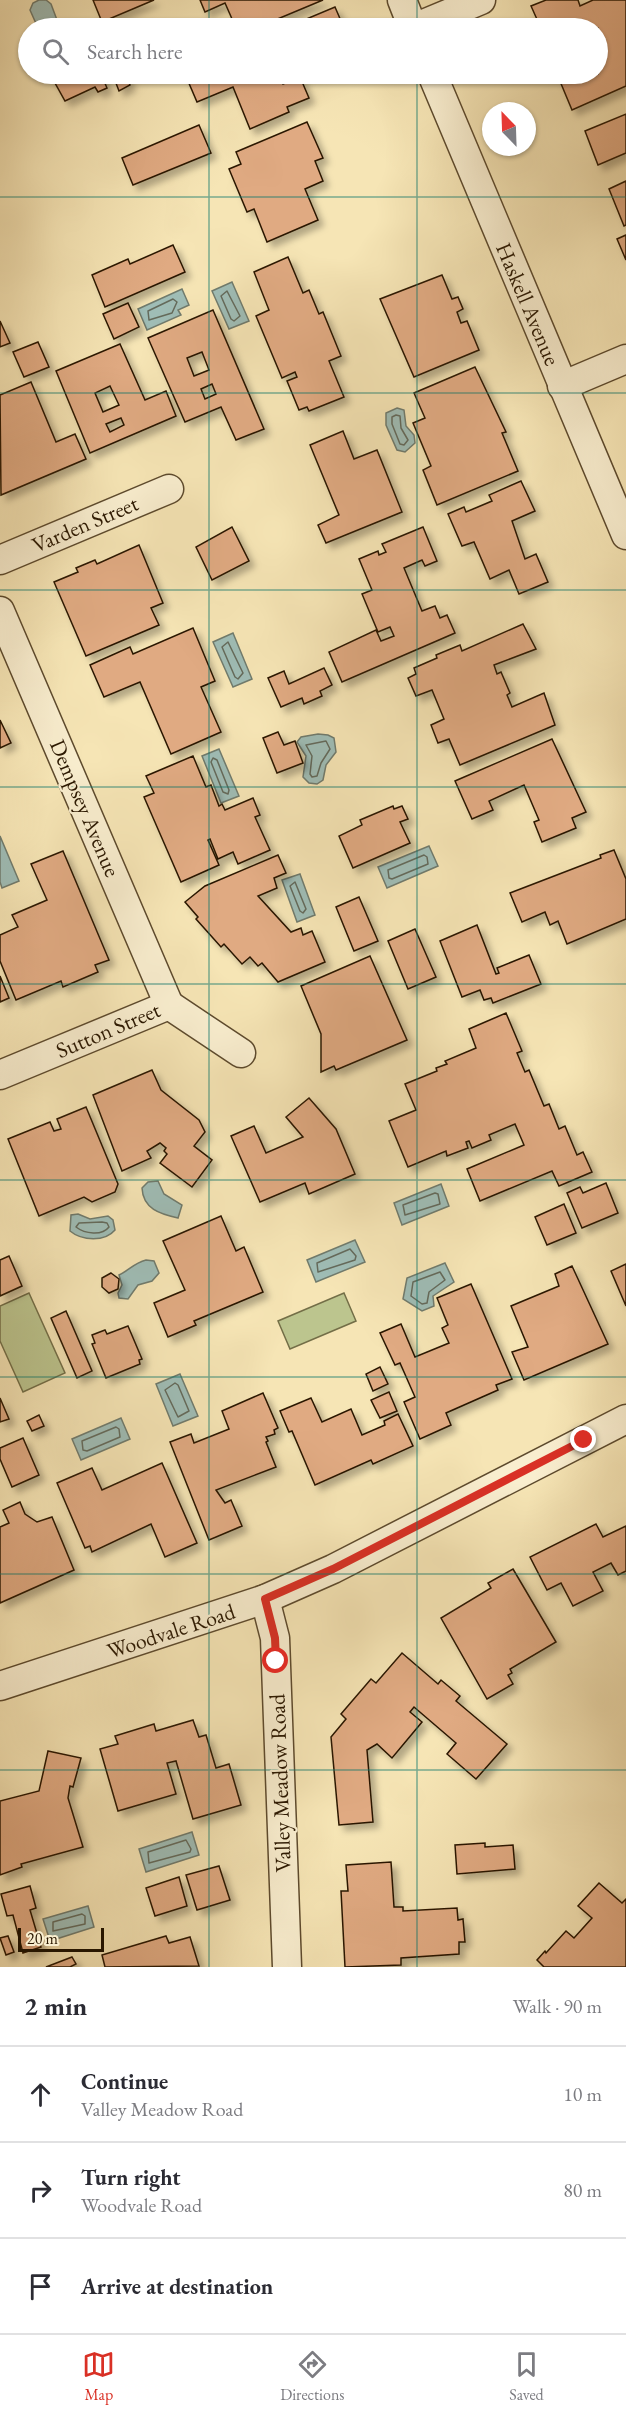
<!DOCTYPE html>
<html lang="en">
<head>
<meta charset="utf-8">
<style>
	:root { --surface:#fff; --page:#f2f2f3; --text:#2b2b33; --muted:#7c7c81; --line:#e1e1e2; --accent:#d93025 }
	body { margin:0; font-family:"EB Garamond",serif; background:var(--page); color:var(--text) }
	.compass { position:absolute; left:482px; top:102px; width:54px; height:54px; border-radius:50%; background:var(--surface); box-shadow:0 2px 4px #0004; rotate:337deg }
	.scale { position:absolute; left:18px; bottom:15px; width:86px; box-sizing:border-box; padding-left:6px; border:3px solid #2a1700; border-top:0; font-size:16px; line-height:21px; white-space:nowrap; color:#2a1700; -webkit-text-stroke:4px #f9eecf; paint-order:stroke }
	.stop { position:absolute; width:18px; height:18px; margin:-14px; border:4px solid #d93025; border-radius:50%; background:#fff }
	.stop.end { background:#d93025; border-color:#fff; box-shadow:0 2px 6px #0008 }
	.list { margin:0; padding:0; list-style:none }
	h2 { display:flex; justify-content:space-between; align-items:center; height:78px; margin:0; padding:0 24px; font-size:26px }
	h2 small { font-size:20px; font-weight:400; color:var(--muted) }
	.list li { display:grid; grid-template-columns:39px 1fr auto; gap:18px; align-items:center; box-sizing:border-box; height:96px; padding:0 24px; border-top:2px solid var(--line) }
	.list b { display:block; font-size:22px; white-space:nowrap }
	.list p { margin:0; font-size:20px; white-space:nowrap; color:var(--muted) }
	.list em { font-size:20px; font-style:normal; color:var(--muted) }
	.icon { flex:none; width:33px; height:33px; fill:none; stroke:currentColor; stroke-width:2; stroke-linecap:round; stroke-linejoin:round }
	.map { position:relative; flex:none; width:626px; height:1967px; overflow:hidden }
	.search { position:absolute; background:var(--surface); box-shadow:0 2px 4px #0004; left:18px; right:18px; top:18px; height:66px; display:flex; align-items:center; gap:15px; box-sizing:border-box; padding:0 21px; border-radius:33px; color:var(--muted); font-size:22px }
	.sheet { height:366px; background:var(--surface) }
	nav { display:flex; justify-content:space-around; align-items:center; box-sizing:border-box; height:84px; border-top:2px solid var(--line); background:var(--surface); font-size:16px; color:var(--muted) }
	nav a { display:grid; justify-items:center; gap:3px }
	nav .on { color:var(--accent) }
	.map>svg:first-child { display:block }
</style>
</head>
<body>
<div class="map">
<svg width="626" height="1967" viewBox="0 0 626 1967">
	<defs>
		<filter id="shadow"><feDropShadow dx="5.5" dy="5.5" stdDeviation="3" flood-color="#0004"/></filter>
	</defs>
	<rect width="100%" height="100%" fill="#f6e5b5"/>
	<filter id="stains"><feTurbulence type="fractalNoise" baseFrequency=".00333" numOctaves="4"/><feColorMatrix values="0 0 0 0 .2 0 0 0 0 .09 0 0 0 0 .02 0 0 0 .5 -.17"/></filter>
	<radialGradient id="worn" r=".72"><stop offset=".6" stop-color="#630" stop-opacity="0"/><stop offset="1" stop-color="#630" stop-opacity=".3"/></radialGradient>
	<g fill="#bcc58e" stroke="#736e47" stroke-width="1.5">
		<polygon points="29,1293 65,1373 23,1392 0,1341 0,1306"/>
		<polygon points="344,1293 356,1321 290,1349 278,1321"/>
	</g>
	<g fill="#9fbdb6" stroke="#707b6d" stroke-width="1.5">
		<polygon points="39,0 46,0 51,4 60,28 38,28 30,10 33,3"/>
		<polygon points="232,282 249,321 229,329 212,291"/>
		<polygon points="182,289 189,305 178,310 181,315 147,330 138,309"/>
		<polygon points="397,408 404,410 406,426 414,435 415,443 405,452 397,450 386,425 386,413"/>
		<polygon points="233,633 252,679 233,687 213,642"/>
		<polygon points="318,734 328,735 334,738 336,752 326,765 323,780 317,784 309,783 303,777 306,756 297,742 301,737"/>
		<polygon points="219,749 239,796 221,803 202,756"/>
		<polygon points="0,836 19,881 2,888 0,882"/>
		<polygon points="429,846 438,866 387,888 378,867"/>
		<polygon points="300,874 315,915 297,922 282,880"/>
		<path d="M158 1181 164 1194 182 1205 178 1218C160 1214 143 1209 142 1188L148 1182Z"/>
		<polygon points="441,1184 449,1206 402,1225 394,1203"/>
		<path d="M78 1214 90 1219 108 1216 113 1220 115 1230C105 1242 82 1241 70 1231L71 1215Z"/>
		<polygon points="355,1240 365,1262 316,1282 307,1260"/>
		<path d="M146 1260 154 1261 159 1273 152 1281 138 1285 128 1299 119 1298 118 1293 122 1285 119 1275C128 1271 134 1263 146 1260Z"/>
		<polygon points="445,1263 454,1282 433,1296 434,1306 422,1311 403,1299 407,1278"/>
		<polygon points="180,1374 198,1416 173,1426 156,1384"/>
		<polygon points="121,1418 130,1439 81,1460 72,1439"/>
		<polygon points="192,1832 199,1855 146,1872 139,1849"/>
		<polygon points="88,1906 94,1927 50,1941 43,1919"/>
	</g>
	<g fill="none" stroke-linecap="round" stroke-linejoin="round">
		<g stroke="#646a5b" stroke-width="1.5">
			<polygon points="227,291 240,316 234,321 231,319 221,296"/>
			<polygon points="173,299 177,302 172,313 149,320 148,311"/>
			<polygon points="396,415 400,416 401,428 408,440 404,445 400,444 392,424 392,417"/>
			<polygon points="228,642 243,673 238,679 235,677 222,647"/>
			<polygon points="326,741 330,749 321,763 317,776 312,777 310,774 312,756 306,745"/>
			<polygon points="213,758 217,760 229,790 228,794 223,792 211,762"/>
			<polygon points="424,855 427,857 428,864 392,879 389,878 388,870"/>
			<polygon points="295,882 306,909 303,913 300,911 290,886"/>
			<polygon points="435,1193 438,1194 440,1204 405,1215 403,1205"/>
			<path d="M102 1222 107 1223 109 1227C102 1236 85 1234 76 1227L79 1223Z"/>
			<polygon points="350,1249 356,1256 355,1260 318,1272 317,1263"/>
			<polygon points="440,1272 445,1280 429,1292 427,1303 422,1304 411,1296 413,1282"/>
			<polygon points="175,1383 178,1385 189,1411 178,1417 165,1390"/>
			<polygon points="116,1427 119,1429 120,1437 87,1451 83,1450 82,1441"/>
			<polygon points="186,1840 191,1849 190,1852 149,1863 148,1852"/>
			<polygon points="82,1914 85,1916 85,1924 53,1931 53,1922"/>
		</g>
	</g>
	<g fill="#e0aa82" stroke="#2a1700" stroke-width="1.5" fill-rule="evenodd" filter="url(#shadow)">
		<polygon points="93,0 154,0 102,22"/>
		<polygon points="200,0 323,0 256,28 236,28 225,3 205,12"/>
		<polygon points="546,0 578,0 580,6 593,0 626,0 626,86 572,110 557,74 598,74 598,28 537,28 540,26 531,6"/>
		<polygon points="335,7 344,28 278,28 284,26 285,28"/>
		<polygon points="50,74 101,74 107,88 98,92 95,87 65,101"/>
		<polygon points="125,74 130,85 119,91 114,78"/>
		<polygon points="185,74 278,74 283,84 300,77 309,98 287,107 289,112 250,129 233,87 197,102"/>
		<polygon points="626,114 626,153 598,165 585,131"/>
		<polygon points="307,122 323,158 315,161 323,181 305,189 318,220 267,242 254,209 247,212 229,169 241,164 236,152"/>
		<polygon points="199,125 211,153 133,185 122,158"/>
		<polygon points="626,181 626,225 624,226 609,189"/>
		<polygon points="626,235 626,260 617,239"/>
		<polygon points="173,245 185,272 105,307 92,275 128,259 130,264"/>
		<polygon points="288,257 303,293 309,290 319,314 323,312 341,356 329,361 344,397 309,411 307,407 299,410 287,381 297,377 295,372 282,378 256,316 269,310 254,272"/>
		<polygon points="442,275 452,299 458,297 463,309 457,312 461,323 467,321 479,350 414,377 380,299"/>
		<polygon points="128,303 139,327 114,339 103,314"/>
		<path d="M213 310 264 429 236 440 221 407 185 422 148 338ZM202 352 209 370 194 376 187 358ZM212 384 216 394 205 399 201 389Z"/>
		<polygon points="0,321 10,343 0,347"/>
		<polygon points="38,342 49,367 24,377 13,352"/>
		<path d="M120 344 145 400 166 391 176 416 90 453 56 371ZM110 386 119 405 103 412 95 393ZM121 418 124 425 110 432 106 424Z"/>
		<polygon points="475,367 506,432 502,433 518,471 437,505 423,470 431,466 413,423 425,418 414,393"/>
		<polygon points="31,382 56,442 75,434 86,459 1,495 0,395"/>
		<polygon points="343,431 354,459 377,450 402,512 326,543 318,525 339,515 310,445"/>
		<polygon points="521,481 535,511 512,521 525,559 536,554 548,582 519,594 509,570 490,579 474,542 462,546 448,514 464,507 466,512 492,501 489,495"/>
		<polygon points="232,527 249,561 212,580 196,547"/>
		<polygon points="423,527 437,561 425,566 422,560 404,568 422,611 435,606 440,618 447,615 455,633 342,682 329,652 376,630 381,641 394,636 390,627 378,632 362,594 372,590 359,559 378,551 379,555 386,552 382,544"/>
		<polygon points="139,545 163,603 151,608 159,625 86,656 54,582 78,572 76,568 95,560 97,564"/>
		<polygon points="523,624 536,649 494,665 497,674 501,672 510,693 507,695 512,707 544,693 555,725 460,765 449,739 438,743 431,725 444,719 432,690 416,696 408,678 416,674 414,668 437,658 436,655 460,645 462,651"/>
		<polygon points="193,628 215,681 201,687 221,732 171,754 140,682 104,697 90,665 130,647 133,654"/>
		<polygon points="324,668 332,685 320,691 322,696 304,704 302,698 281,707 268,678 284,671 289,684"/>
		<polygon points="0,720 11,743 0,748"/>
		<polygon points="278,732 284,745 295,741 303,763 277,773 263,738"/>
		<polygon points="552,739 586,812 572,818 576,828 542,842 534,822 539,820 524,785 489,801 493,810 472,819 455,781"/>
		<polygon points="193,756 206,787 211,785 219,806 222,804 225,810 253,798 260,815 255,817 270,850 238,864 233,852 218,859 210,839 208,840 219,865 181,882 144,797 154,793 146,776"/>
		<polygon points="393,806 394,809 402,806 408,819 400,822 410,843 353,868 339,836 362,825 360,820"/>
		<polygon points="614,850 626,879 626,919 567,944 558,921 550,925 545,912 522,922 510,893 601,858 600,855"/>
		<polygon points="63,851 109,960 95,965 98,972 63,987 61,981 16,1000 0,961 0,935 18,927 12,915 47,900 31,864"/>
		<polygon points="278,855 286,873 274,878 277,888 258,896 291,932 301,928 303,935 312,931 325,962 278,982 262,963 258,966 250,957 242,964 224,944 221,947 196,919 198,917 185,902 205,886"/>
		<polygon points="359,897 378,941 354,951 336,907"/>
		<polygon points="477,925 496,974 499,973 497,968 529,955 541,984 493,1003 491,998 484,1000 480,990 462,997 440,941"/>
		<polygon points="415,929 436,977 408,989 388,941"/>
		<polygon points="370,956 407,1040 336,1070 334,1066 321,1072 321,1034 301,986"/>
		<polygon points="0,976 9,998 0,1002"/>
		<polygon points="506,1013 522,1051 517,1053 525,1072 529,1070 544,1106 549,1104 559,1129 565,1126 577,1155 583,1152 592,1172 559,1186 552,1171 480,1201 467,1169 524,1145 515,1124 489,1135 491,1140 472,1148 469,1141 466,1142 468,1148 447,1156 446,1151 408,1167 389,1121 416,1110 405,1084 437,1071 436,1068 447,1064 445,1061 476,1048 469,1029"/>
		<polygon points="152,1070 161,1090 199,1120 205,1132 194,1146 212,1160 192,1187 160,1163 167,1154 164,1151 166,1148 160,1143 147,1151 151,1158 122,1171 93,1095"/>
		<polygon points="309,1098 336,1129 355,1174 309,1194 305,1183 260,1202 231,1136 254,1126 266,1153 303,1137 286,1117"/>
		<polygon points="86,1107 118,1184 115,1192 92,1202 84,1197 39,1216 8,1139 50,1122 54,1131 61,1129 57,1119"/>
		<polygon points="606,1183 618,1213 582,1228 567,1193 580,1187 583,1193"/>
		<polygon points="564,1204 576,1233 547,1245 535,1217"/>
		<polygon points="221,1216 236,1251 244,1247 263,1292 194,1321 196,1325 168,1337 154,1303 185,1290 163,1241"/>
		<polygon points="9,1256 22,1286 0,1296 0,1260"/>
		<polygon points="626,1264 626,1306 611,1271"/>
		<polygon points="572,1266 608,1344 524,1380 512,1352 528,1347 511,1306 559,1286 555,1274"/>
		<polygon points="111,1273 119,1279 118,1289 109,1293 102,1287 102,1278"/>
		<polygon points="471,1284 512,1379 496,1385 498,1390 446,1413 451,1425 420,1439 404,1402 415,1397 400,1363 395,1365 380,1333 401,1324 415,1357 449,1343 442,1328 448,1325 437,1298"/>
		<polygon points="66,1311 92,1371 77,1378 51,1318"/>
		<polygon points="128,1326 142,1359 139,1360 140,1364 106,1378 92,1344 95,1343 92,1335 105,1330 107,1334"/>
		<polygon points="380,1367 388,1384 373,1391 366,1374"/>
		<polygon points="389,1392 397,1411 380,1418 371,1400"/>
		<polygon points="263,1393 278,1428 274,1430 275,1434 266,1437 268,1441 266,1442 276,1467 216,1490 225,1503 231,1500 242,1526 209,1540 170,1442 191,1434 194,1443 229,1429 222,1411"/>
		<polygon points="0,1398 9,1419 0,1422"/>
		<polygon points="311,1398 322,1422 351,1409 362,1435 385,1425 384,1421 398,1414 413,1446 373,1464 371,1460 315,1485 292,1431 289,1432 280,1411"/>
		<polygon points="39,1415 44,1426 32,1431 27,1421"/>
		<polygon points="23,1438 39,1475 12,1487 0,1459 0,1448"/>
		<polygon points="162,1463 197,1543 165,1557 151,1524 92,1552 90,1546 85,1548 57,1483 92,1468 102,1490"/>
		<polygon points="20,1502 25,1514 37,1522 52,1517 74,1570 0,1603 0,1527 9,1523 3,1510"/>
		<polygon points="596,1524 603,1537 626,1526 626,1571 618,1575 611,1563 593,1572 603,1591 573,1606 561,1583 547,1590 530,1557"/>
		<polygon points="513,1569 556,1642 510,1669 512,1673 508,1675 513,1684 487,1699 441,1618 491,1588 488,1583"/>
		<polygon points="402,1653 438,1684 441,1680 460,1696 456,1701 507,1744 476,1779 447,1754 456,1743 414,1707 410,1712 422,1722 392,1758 377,1744 367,1750 373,1822 339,1825 331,1737 346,1719 341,1714 371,1679 376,1683"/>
		<polygon points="193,1720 199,1737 206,1735 216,1768 229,1764 241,1805 193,1819 176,1761 167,1763 176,1794 118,1811 100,1749 118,1744 115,1736 154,1724 156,1731"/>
		<polygon points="48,1751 81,1758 73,1787 70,1786 68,1798 83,1847 21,1864 22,1867 0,1875 0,1801 39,1791"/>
		<polygon points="485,1843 485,1847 513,1845 515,1869 457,1874 455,1845"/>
		<polygon points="391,1862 394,1907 403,1907 403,1911 457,1908 458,1920 463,1919 465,1942 459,1942 459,1954 401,1958 401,1965 345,1967 341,1891 348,1891 346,1865"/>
		<polygon points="219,1866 230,1900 197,1910 186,1875"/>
		<polygon points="179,1877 187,1906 155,1916 146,1888"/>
		<polygon points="599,1883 622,1903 626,1899 626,1967 544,1967 537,1960 545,1951 546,1953 566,1931 574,1938 592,1918 578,1906"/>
		<polygon points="30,1886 36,1908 30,1910 41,1947 23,1953 13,1915 7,1916 1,1894"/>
		<polygon points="8,1936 14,1952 6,1955 0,1938"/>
		<polygon points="166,1936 169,1943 190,1937 199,1966 105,1967 102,1955"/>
		<polygon points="72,1957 76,1964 70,1967 46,1967"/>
	</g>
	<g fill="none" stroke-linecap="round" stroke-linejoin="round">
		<defs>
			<g id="minor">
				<polyline points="402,0 413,28"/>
				<polyline points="414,28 481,0"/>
				<polyline points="432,74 626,535"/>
				<polyline points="562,386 626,359"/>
				<polyline points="0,560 169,489"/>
				<polyline points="0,611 169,1005"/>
				<polyline points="0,1075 169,1005 241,1053"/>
				<polyline points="265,1599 275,1638 287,1967"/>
				<polyline points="0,1686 265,1599 333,1569 626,1419"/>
			</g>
		</defs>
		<use href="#minor" stroke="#5d4a2d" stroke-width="31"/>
		<use href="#minor" stroke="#f9eecf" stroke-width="28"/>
	</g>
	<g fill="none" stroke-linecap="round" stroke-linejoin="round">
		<polyline stroke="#d93025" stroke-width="8" points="276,1661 275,1638 265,1599 333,1569 584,1440"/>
	</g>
	<path fill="none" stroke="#0f766e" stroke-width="1.5" stroke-opacity="0.55" d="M209 0V28M417 0V28M209 74V1967M417 74V1967M0 197H626M0 393H626M0 590H626M0 787H626M0 984H626M0 1180H626M0 1377H626M0 1574H626M0 1770H626"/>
	<g text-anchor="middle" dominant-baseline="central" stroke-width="4.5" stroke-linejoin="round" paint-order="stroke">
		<g font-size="22" fill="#2a1700" stroke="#f9eecf">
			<text transform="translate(528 304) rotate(67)">Haskell Avenue</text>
			<text transform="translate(85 524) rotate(-23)">Varden Street</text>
			<text transform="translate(85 808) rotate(67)">Dempsey Avenue</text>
			<text transform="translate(108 1030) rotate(-23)">Sutton Street</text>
			<text transform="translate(171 1631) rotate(-18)">Woodvale Road</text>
			<text transform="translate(280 1783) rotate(-92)">Valley Meadow Road</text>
		</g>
	</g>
	<rect width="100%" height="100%" filter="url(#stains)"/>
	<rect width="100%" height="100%" fill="url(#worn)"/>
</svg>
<svg class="compass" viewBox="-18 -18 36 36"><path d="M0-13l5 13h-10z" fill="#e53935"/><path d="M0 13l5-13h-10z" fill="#7c7c81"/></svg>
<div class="scale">20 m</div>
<div class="stop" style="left:276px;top:1661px"></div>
<div class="stop end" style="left:584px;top:1440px"></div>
<div class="search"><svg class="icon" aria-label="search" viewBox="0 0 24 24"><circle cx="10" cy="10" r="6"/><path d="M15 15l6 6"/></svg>Search here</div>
</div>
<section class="sheet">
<h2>2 min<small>Walk · 90 m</small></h2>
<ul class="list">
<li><svg class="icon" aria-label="ahead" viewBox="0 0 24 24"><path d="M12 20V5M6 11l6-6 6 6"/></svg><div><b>Continue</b><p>Valley Meadow Road</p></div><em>10 m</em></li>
<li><svg class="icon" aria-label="right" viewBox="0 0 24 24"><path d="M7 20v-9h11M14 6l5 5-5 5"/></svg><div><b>Turn right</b><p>Woodvale Road</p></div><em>80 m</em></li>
<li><svg class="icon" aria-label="arrive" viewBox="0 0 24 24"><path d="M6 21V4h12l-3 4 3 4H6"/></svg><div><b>Arrive at destination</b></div></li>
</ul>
</section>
<nav>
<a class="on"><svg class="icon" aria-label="map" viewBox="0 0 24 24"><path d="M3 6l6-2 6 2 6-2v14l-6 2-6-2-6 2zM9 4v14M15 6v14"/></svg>Map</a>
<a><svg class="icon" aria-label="directions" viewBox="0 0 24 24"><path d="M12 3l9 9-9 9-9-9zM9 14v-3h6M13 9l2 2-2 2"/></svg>Directions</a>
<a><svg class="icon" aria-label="saved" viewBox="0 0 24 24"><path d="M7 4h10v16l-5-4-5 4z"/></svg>Saved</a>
</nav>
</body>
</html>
